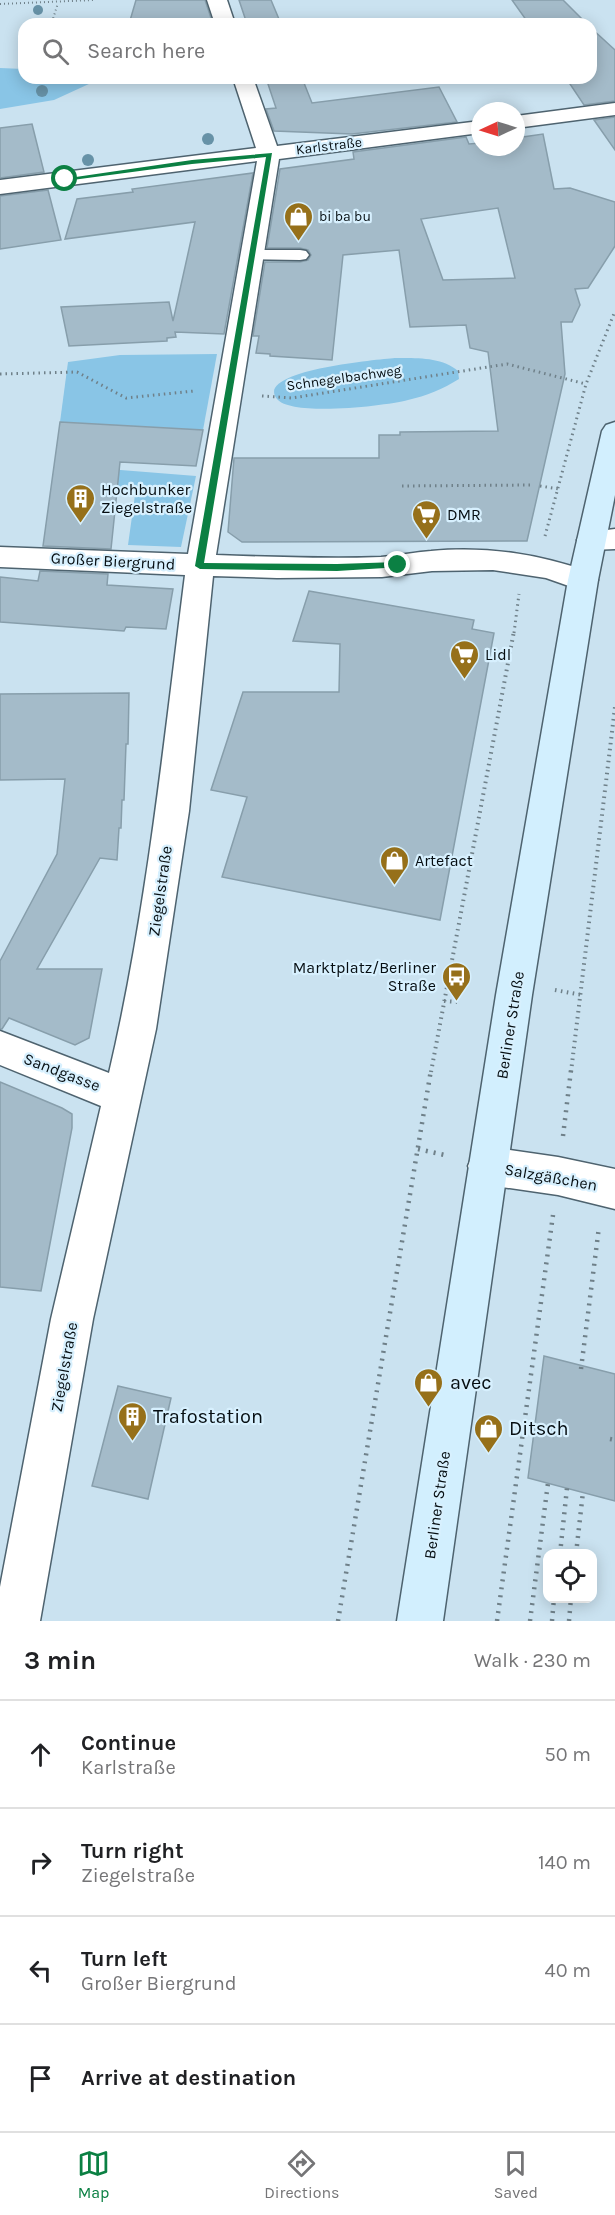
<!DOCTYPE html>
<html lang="en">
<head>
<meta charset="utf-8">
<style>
	:root { --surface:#fff; --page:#f6f6f6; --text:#202124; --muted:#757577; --line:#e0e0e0; --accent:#0b8043 }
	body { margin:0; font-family:Karla,sans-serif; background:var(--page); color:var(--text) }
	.controls { position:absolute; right:18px; bottom:18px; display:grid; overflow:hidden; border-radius:12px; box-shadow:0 3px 15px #0003 }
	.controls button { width:54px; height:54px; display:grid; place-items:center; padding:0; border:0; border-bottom:2px solid var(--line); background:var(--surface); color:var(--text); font:30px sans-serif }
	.compass { position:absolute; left:471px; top:102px; width:54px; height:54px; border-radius:50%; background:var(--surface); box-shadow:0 3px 15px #0003; rotate:266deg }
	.stop { position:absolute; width:18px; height:18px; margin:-14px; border:4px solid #0b8043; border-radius:50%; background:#fff }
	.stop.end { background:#0b8043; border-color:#fff; box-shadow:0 2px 6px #0008 }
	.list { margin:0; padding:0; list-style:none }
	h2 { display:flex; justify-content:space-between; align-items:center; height:78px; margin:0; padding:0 24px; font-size:26px }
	h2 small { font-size:20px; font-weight:400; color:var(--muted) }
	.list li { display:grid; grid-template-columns:39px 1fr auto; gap:18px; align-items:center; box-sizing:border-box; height:108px; padding:0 24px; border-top:2px solid var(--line) }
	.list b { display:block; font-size:22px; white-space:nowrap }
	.list p { margin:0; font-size:20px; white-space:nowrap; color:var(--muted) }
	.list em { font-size:20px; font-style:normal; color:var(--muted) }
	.icon { flex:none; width:33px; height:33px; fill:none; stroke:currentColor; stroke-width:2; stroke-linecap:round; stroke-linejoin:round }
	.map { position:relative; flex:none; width:615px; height:1621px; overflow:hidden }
	.search { position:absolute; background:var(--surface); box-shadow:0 3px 15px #0003; left:18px; right:18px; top:18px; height:66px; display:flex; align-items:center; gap:15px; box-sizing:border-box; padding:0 21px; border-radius:18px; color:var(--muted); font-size:22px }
	.sheet { height:510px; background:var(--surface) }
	nav { display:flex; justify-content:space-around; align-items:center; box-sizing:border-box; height:84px; border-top:2px solid var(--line); background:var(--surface); font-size:16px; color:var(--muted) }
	nav a { display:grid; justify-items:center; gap:3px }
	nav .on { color:var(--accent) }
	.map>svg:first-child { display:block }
</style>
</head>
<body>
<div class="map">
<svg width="615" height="1621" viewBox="0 0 615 1621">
	<rect width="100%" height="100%" fill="#cae2f0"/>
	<g fill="#89c5e6">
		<polygon points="0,68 24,69 24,78 102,78 54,100 0,109"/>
		<polygon points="217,354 203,430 60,422 68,362 120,355"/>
		<path d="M396 358C417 358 442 357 458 371L459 379C443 389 426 396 408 400 385 406 292 417 277 399 253 370 383 359 396 358Z"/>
		<polygon points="108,469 196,476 181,547 128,545 135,495 104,494"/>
	</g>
	<g fill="#a4bbc9" stroke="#879eab" stroke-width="1.5" fill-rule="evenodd">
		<polygon points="136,0 205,0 213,24 129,24"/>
		<polygon points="239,0 271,0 281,24 247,24"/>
		<polygon points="512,0 563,0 587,24 529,24"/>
		<polygon points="591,28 615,50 615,101 584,105 566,78 591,78"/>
		<polygon points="266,78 302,78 312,103 439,87 457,122 352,134 274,131 266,109 276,108"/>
		<polygon points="615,117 615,150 594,120"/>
		<polygon points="32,124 44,172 0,178 0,128"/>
		<path d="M543 134 554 189 570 188 615 202V246L588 288 575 289 580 305 572 322H561L565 374 527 541 242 542 228 532 234 458H379V435H400V432L498 431 488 352 470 348 466 325 410 327 399 250 343 255 332 360 270 356V354L256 353 259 336H253L265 262H300L308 260 311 255 308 250 300 248H267L280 169 354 159 353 152 466 137 469 144 480 143V147H516V138ZM498 208 515 278 443 280 421 219Z"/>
		<polygon points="253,173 224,334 175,332 176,337 167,338 167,341 69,346 61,307 169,302 173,321 195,222 65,239 77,199 133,192 132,189"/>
		<polygon points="48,190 61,240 0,249 0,196"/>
		<polygon points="60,422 203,430 196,466 120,462 111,549 43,546"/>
		<polygon points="40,571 108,574 107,585 173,589 166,629 126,627 124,631 0,622 0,577 38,581"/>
		<polygon points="309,591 474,620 472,629 494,633 440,920 222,877 247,797 211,790 243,692 339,692 340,644 293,641"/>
		<polygon points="129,693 128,744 126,744 124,800 122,800 121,828 119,828 117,860 100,858 37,969 102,969 89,1038 75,1045 9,1018 2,1029 0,1029 0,961 57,854 65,779 0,780 0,694"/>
		<polygon points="0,1082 62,1108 72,1114 72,1128 41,1291 0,1287"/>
		<polygon points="544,1356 615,1374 615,1501 528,1478"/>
		<polygon points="118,1386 171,1398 148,1499 92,1486"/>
	</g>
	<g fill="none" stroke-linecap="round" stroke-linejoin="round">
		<defs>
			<polygon id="lane" points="252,250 300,250 306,251 309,255 306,259 300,260 246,259 243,255 246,251"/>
			<g id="street">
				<polygon points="207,0 227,0 235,24 215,24"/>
				<path d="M233 78H253L277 146 480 121V133L279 159 216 555C271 557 326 559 381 557 398 556 414 552 431 551 489 546 539 554 593 573L598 580 593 587 583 591 546 578 493 570 432 571 382 577 277 578 213 576 189 811 156 1029 93 1319 40 1621H0V1587L51 1319 101 1106 0 1065V1031L109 1073C147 911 164 740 185 575L0 567V547L188 554 257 161 0 194V180L256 148Z"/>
				<polygon points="615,103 615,115 516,128 516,116"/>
				<polygon points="615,529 615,549 591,550 581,547 577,540 581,533"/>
				<polygon points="488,1147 558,1157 615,1169 615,1209 558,1195 488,1185 474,1180 468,1166 474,1152"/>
			</g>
			<polygon id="secondary" points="615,422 615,495 598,580 532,995 443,1621 397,1621 496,995 568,580 602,431 606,425"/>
		</defs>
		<use href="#lane" stroke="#4e636f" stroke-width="3"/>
		<use href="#street" stroke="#4e636f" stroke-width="3"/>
		<use href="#secondary" stroke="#4e636f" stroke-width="3"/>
		<g stroke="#6f8089" stroke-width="2" stroke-dasharray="1 3" stroke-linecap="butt">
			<polyline points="0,4 94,0"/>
			<polyline points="52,22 58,3"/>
		</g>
		<g stroke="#6f8089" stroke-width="3" stroke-dasharray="1.5 4" stroke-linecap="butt">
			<polyline points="0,374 77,372 126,398 194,391"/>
			<polyline points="262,396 292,398 507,364 586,384"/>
			<polyline points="402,486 530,485"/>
			<polyline points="540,486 559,489"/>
			<polyline points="545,536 586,384 615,311"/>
			<polyline points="514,633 519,594"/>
		</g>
		<g stroke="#6f8089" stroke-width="4" stroke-dasharray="1.5 4.5" stroke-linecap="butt">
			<polyline points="555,990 582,995"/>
			<polyline points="444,1001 457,1002"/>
			<polyline points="431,1072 514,631"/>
			<polyline points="571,1072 615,707"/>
		</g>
		<g stroke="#6f8089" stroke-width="4.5" stroke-dasharray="2 6" stroke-linecap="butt">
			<polyline points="563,1136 571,1070"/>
			<polyline points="418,1149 449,1156"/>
			<polyline points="581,1369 599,1227"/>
			<polyline points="610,1439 615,1440"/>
			<polyline points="560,1554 567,1488"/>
			<polyline points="576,1554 583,1492"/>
			<polyline points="338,1621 431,1070"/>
			<polyline points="497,1621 553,1215"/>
			<polyline points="530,1621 548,1483"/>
			<polyline points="552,1621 554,1598"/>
			<polyline points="569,1621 571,1598"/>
		</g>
		<use href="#lane" fill="#fff" fill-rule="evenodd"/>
		<use href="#street" fill="#fff" fill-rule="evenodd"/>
		<use href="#secondary" fill="#d2effe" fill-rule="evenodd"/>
	</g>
	<g fill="#6792a7">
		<circle cx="38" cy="10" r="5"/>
		<circle cx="42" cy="91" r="6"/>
		<circle cx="208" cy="139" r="6"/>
		<circle cx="88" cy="160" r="6"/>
	</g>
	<polygon fill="#0b8043" points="272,153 204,563 337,564 398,562 402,565 401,567 337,571 200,569 195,566 266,157 192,164 65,181 62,179 192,160"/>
	<defs>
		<symbol id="shop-pin" viewBox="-11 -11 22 30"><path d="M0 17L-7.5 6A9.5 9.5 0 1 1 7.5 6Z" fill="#96701a" stroke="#d7f0fe"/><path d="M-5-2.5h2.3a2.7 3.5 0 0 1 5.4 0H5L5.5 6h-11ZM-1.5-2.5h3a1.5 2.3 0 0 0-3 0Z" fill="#fff"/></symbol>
		<symbol id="building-pin" viewBox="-11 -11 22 30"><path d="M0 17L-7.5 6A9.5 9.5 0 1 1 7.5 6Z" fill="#96701a" stroke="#d7f0fe"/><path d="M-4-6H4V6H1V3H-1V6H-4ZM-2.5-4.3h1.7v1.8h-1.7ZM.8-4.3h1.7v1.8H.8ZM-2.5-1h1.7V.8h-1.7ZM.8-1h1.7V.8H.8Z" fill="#fff"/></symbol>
		<symbol id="supermarket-pin" viewBox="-11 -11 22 30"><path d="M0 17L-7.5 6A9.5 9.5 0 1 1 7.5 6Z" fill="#96701a" stroke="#d7f0fe"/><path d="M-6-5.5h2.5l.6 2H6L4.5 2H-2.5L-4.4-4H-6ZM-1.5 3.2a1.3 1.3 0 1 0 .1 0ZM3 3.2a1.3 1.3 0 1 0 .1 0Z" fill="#fff"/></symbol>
		<symbol id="bus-pin" viewBox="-11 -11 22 30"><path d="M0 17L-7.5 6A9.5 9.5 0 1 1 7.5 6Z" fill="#96701a" stroke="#d7f0fe"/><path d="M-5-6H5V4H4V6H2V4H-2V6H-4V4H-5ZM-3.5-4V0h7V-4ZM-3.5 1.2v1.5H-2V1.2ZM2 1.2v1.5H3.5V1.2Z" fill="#fff"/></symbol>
	</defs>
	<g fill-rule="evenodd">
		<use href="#shop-pin" x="282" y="200" width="33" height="45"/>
		<use href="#building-pin" x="64" y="482" width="33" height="45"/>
		<use href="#supermarket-pin" x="410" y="498" width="33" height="45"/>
		<use href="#supermarket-pin" x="448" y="638" width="33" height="45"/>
		<use href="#shop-pin" x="378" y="844" width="33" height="45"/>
		<use href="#bus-pin" x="440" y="960" width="33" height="45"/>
		<use href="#shop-pin" x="412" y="1366" width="33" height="45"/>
		<use href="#building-pin" x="116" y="1400" width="33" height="45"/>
		<use href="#shop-pin" x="472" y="1412" width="33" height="45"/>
	</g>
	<g text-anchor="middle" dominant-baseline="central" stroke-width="4.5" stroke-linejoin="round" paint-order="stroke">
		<g font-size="14" fill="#060e12" stroke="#d7f0fe">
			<text transform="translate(329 146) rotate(-7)">Karlstraße</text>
			<text transform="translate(344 378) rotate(-8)">Schnegelbachweg</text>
		</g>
		<g font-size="14" fill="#060e12" stroke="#d7f0fe" text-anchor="start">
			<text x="319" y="216">bi ba bu</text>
		</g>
		<g font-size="16" fill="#060e12" stroke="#d7f0fe" text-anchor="start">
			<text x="101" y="489">Hochbunker<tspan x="101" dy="18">Ziegelstraße</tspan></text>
			<text x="447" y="514">DMR</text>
			<text x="485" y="654">Lidl</text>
			<text x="415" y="860">Artefact</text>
			<text x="436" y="967" text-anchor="end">Marktplatz/Berliner<tspan x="436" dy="18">Straße</tspan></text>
		</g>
		<g font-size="16" fill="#060e12" stroke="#d7f0fe">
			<text transform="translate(113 561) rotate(3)">Großer Biergrund</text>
			<text transform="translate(160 891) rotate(-82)">Ziegelstraße</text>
			<text transform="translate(510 1025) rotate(-81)">Berliner Straße</text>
			<text transform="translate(62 1072) rotate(21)">Sandgasse</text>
			<text transform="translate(551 1177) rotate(10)">Salzgäßchen</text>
			<text transform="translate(64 1367) rotate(-80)">Ziegelstraße</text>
			<text transform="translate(437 1505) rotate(-82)">Berliner Straße</text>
		</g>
		<g font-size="20" fill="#060e12" stroke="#d7f0fe" text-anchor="start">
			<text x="450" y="1382">avec</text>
			<text x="153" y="1416">Trafostation</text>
			<text x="509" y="1428">Ditsch</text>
		</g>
	</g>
</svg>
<div class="controls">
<button><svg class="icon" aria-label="locate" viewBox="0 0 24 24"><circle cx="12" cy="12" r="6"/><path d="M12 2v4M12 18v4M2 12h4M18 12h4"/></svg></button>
</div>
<svg class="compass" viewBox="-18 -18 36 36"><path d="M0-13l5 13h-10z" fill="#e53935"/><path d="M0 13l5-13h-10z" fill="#757577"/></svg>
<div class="stop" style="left:65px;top:179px"></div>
<div class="stop end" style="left:398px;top:565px"></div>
<div class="search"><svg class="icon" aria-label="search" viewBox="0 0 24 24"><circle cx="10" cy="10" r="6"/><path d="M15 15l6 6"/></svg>Search here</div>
</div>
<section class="sheet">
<h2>3 min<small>Walk · 230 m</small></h2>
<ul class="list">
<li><svg class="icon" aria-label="ahead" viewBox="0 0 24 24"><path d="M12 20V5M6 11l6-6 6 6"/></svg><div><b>Continue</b><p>Karlstraße</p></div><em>50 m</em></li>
<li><svg class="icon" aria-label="right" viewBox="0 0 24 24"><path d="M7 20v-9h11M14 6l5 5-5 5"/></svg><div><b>Turn right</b><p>Ziegelstraße</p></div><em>140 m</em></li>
<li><svg class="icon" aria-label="left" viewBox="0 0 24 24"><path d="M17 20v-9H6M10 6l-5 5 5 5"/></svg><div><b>Turn left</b><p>Großer Biergrund</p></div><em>40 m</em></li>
<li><svg class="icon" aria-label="arrive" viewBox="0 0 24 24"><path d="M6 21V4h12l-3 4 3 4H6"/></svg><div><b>Arrive at destination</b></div></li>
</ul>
</section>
<nav>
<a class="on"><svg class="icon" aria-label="map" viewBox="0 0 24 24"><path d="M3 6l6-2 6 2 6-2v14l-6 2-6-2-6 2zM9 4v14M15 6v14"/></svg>Map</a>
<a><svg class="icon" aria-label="directions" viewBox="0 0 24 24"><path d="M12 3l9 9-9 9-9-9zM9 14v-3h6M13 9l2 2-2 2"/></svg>Directions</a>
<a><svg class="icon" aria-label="saved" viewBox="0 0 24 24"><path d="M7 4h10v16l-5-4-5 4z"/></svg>Saved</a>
</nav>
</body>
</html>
